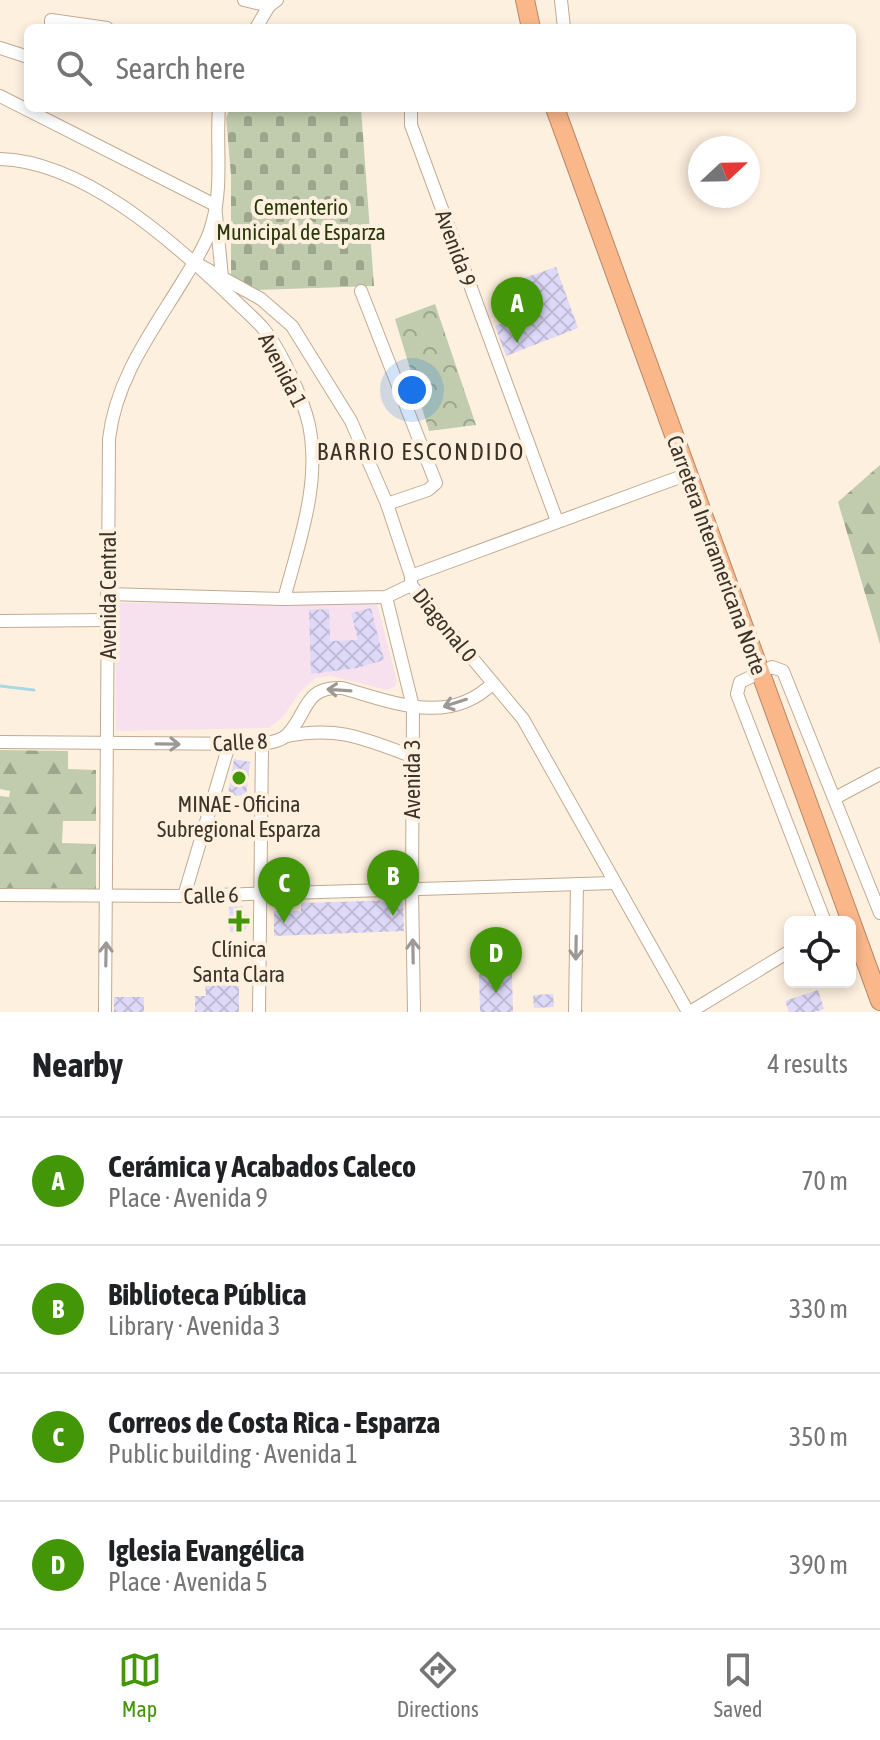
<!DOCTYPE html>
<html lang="en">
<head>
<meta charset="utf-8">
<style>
	:root { --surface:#fff; --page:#f2f2f2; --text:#202124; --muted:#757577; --line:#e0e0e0; --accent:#429607 }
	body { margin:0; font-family:"Asap Condensed",sans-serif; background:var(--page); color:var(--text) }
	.controls { position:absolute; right:24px; bottom:24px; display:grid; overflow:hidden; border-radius:12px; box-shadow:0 4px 12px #0003 }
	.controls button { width:72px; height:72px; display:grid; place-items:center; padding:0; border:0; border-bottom:2px solid var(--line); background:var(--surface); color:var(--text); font:40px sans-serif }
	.compass { position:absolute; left:688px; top:136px; width:72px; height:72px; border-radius:50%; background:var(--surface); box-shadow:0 4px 12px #0003; rotate:68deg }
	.you { position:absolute; left:412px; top:390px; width:28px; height:28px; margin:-20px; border:6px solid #fff; border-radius:50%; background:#1a73e8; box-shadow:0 0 0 12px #1a73e833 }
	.badge { display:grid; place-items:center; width:52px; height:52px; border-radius:50%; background:var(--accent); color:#fff; font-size:26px; font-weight:700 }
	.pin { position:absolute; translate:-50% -66px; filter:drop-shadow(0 2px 4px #0008) }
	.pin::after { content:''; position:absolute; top:42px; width:28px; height:24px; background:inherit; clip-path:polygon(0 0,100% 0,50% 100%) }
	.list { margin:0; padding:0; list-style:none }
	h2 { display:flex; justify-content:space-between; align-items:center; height:104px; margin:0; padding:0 32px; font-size:34px }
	h2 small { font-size:26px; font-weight:400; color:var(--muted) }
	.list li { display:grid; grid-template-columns:52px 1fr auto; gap:24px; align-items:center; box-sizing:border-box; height:128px; padding:0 32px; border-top:2px solid var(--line) }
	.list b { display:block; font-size:30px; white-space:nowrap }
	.list p { margin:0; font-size:26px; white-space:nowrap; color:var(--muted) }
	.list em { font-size:26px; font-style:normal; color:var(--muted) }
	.icon { flex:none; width:44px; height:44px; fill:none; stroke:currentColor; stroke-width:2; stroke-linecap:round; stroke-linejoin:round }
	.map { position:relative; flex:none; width:880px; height:1012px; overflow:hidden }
	.search { position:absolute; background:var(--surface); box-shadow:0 4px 12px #0003; left:24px; right:24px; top:24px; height:88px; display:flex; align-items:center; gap:20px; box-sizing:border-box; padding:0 28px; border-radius:12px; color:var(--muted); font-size:30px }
	.sheet { height:616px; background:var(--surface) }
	nav { display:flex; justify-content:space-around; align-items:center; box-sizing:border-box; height:112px; border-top:2px solid var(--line); background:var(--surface); font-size:22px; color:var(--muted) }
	nav a { display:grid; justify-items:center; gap:4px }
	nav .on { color:var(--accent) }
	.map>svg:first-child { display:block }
</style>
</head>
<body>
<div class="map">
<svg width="880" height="1012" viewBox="0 0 880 1012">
	<defs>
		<pattern id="forest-firs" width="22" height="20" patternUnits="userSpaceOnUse" patternTransform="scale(2)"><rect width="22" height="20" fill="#c0ccad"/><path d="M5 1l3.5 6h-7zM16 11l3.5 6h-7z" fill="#9da68d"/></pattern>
		<pattern id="cemetery-stones" width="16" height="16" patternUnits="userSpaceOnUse" patternTransform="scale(2)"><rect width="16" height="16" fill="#c0ccad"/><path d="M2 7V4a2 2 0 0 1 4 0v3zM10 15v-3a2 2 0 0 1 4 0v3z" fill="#9da68d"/></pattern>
		<pattern id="park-crowns" width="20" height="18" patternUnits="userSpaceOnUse" patternTransform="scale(2)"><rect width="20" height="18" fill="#c0ccad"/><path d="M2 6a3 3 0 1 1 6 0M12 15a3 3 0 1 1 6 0" fill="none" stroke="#9da68d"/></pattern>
		<pattern id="building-cross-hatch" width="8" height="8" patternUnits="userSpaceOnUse" patternTransform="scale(2)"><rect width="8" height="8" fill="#dfd9f9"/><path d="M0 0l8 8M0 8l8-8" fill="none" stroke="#c0bbd5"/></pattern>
	</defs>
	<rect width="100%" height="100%" fill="#fef0df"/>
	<polygon fill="#f8e1ee" points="262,602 377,604 397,681 395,687 387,690 331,676 316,678 300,692 283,717 269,728 116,731 115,603"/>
	<g fill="url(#forest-firs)">
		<polygon points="880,465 880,644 838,502"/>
		<polygon points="0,750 68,751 68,769 96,770 96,821 63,821 62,843 96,844 96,889 0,888 0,796 9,797 10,791 0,789"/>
	</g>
	<polygon fill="url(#cemetery-stones)" points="230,108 361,108 374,286 256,290 231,276 231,175 226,118"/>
	<polygon fill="url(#park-crowns)" points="435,304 476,425 429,431 395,319"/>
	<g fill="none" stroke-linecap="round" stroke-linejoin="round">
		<polyline stroke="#a7d9e5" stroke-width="3" points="0,686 34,690"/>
	</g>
	<g fill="url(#building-cross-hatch)">
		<polygon points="556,267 578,328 506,356 495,326 529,313 518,280"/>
		<polygon points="371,608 384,660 357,668 311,674 309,610 329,609 330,641 358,640 351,613"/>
		<polygon points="234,759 250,762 246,797 228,794"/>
		<polygon points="292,866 293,884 269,884 270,867"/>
		<polygon points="403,900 404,931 274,936 274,911 301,911 301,903"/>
		<polygon points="243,906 244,915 248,915 248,926 244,932 230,932 229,907"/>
		<polygon points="494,937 511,938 513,1012 480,1012 479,974 494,974"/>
		<polygon points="205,983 239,983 239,1012 195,1012 195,996 206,996"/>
		<polygon points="818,990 824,1009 815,1012 789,1012 785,1001"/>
		<polygon points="553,994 554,1007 534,1008 533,995"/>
		<rect x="114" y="997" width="30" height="15"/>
	</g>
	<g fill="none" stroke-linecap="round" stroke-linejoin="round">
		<defs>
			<g id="minor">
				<polyline points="244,0 269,6 271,0"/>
				<polyline points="561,0 564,28"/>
				<polyline points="51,28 51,20 107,28"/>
				<polyline points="256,28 269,6 277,0"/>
				<polyline points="0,48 28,57"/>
				<polyline points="0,96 215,205 222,277"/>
				<polyline points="411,108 411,125 557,521"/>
				<path d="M0 159C82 161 170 239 227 293 238 304 251 315 262 327 280 348 303 398 309 425 321 484 299 542 284 599"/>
				<polyline points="194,262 261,299 292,326 351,421 387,504 411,576 411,585 523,719 688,1012"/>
				<polyline points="361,291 436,483 428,490 387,504"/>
				<polyline points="411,576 688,474"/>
				<polyline points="107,594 284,599 386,597 411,585"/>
				<polyline points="386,597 413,707 412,890 414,1012"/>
				<polyline points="0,621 108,620"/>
				<path d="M286 736C339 726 363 738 411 756"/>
				<path d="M0 742 262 744C271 742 281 741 287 735 308 714 303 686 342 688 393 702 449 727 493 683"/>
				<polyline points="835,798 880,774"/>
				<polyline points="0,895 184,896 614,883"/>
				<polyline points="184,896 229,745"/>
				<polyline points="825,922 737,694 740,682 772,667 783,671 880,913"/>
				<path d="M105 1012 109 439C116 378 153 330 184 279 194 262 207 244 212 224 223 187 216 146 219 108"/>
				<polyline points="259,1012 262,744"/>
				<polyline points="575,1012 577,884"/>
				<polyline points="690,1012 790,951"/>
			</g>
			<g id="highway">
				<polyline points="525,0 531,28"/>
				<polyline points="555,108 880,1001"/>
			</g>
		</defs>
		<use href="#minor" stroke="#c0ab91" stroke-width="14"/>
		<use href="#highway" stroke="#b78868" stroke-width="20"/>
		<use href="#minor" stroke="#fff" stroke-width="12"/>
		<use href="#highway" stroke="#fab78a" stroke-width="18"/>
	</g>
	<defs><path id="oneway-shaft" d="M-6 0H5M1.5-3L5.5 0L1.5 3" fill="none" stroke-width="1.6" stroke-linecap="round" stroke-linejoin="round" transform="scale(2)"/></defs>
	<g stroke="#9d9894">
		<use href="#oneway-shaft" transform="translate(339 690) rotate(-176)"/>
		<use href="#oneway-shaft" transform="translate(455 703) rotate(162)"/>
		<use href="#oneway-shaft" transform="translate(168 744) rotate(1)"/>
		<use href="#oneway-shaft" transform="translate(576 948) rotate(91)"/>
		<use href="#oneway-shaft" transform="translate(413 951) rotate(-91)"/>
		<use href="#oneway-shaft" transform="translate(106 954) rotate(-89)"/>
	</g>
	<g fill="#429607" stroke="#fef0df" stroke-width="3">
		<circle cx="239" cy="778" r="8"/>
		<path d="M235 909h8v8h8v8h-8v8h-8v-8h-8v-8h8z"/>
	</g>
	<g text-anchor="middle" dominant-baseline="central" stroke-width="8" stroke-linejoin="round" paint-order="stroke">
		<g font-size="22" fill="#2a380c" stroke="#fef0df">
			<text x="301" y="207">Cementerio<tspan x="301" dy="25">Municipal de Esparza</tspan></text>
		</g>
		<g font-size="22" fill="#3b3228" stroke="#fef0df">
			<text transform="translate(456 248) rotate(70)">Avenida 9</text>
			<text transform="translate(283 370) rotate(63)">Avenida 1</text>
			<text transform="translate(717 555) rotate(70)">Carretera Interamericana Norte</text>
			<text transform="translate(108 595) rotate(-90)">Avenida Central</text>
			<text transform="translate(445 625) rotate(51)">Diagonal 0</text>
			<text transform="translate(240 742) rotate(-3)">Calle 8</text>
			<text transform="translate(412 779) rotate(-90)">Avenida 3</text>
			<text transform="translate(211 895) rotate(-2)">Calle 6</text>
		</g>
		<g font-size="22" fill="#3b3228" stroke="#fef0df">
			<text x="239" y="804">MINAE - Oficina<tspan x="239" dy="25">Subregional Esparza</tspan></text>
			<text x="239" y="949">Clínica<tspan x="239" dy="25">Santa Clara</tspan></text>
		</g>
		<g font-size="24" letter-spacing="2" fill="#3b3228" stroke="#fef0df">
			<text x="421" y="451">BARRIO ESCONDIDO</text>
		</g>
	</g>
</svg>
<div class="controls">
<button><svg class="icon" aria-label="locate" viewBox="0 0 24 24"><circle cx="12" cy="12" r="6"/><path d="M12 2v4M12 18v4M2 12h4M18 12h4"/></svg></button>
</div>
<svg class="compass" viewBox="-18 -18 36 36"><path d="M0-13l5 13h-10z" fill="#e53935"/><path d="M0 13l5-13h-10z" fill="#757577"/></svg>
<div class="you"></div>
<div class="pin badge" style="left:517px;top:343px">A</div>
<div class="pin badge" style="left:393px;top:916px">B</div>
<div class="pin badge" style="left:284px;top:923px">C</div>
<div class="pin badge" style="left:496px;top:993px">D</div>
<div class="search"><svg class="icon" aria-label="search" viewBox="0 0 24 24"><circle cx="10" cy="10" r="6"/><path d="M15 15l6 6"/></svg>Search here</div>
</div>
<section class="sheet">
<h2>Nearby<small>4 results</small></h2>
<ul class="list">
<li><span class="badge">A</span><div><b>Cerámica y Acabados Caleco</b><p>Place · Avenida 9</p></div><em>70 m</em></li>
<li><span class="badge">B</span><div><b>Biblioteca Pública</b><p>Library · Avenida 3</p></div><em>330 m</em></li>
<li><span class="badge">C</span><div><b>Correos de Costa Rica - Esparza</b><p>Public building · Avenida 1</p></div><em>350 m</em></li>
<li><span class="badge">D</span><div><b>Iglesia Evangélica</b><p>Place · Avenida 5</p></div><em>390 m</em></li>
</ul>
</section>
<nav>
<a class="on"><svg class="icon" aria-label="map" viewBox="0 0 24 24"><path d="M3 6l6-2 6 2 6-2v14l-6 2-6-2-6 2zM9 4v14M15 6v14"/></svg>Map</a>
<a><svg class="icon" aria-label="directions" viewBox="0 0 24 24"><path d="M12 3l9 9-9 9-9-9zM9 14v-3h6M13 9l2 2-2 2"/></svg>Directions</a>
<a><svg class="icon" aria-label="saved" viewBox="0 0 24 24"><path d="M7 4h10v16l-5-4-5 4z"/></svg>Saved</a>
</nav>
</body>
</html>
